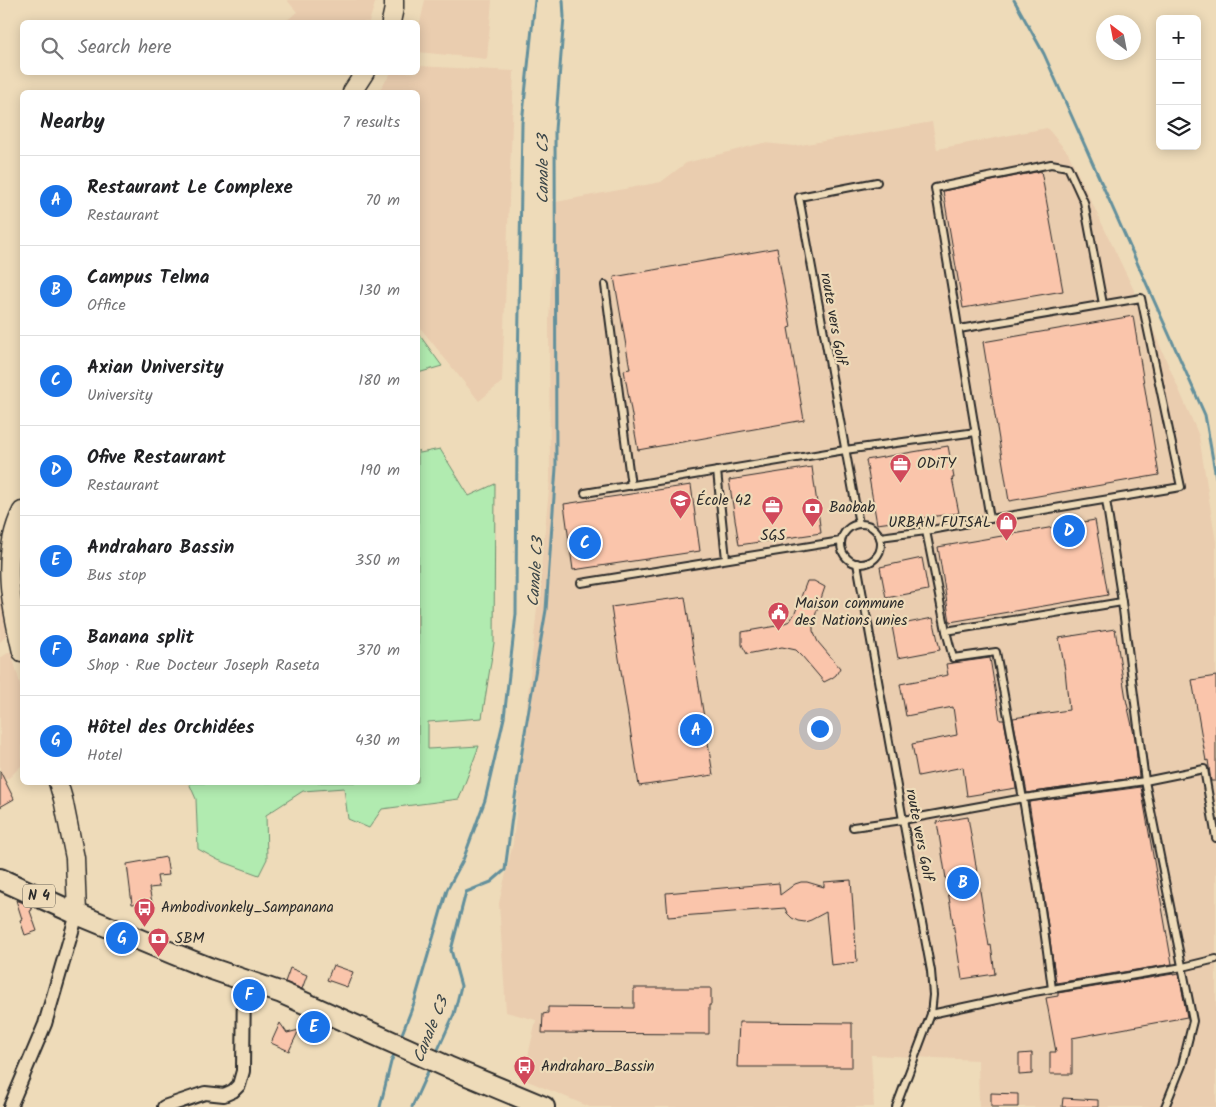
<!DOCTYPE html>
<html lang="en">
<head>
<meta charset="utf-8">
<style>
	:root { --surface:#fff; --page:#f6f6f6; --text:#202124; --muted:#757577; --line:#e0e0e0; --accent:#1a73e8 }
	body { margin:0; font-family:Kalam,sans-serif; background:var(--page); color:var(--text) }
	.controls { position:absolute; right:15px; top:15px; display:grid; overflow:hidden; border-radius:8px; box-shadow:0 2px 12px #0003 }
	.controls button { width:45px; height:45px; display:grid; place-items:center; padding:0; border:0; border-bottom:1px solid var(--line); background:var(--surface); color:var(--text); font:25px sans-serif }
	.compass { position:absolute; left:1096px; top:15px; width:45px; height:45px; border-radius:50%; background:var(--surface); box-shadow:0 2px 12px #0003; rotate:328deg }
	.you { position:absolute; left:819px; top:728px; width:18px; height:18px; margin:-12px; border:4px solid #fff; border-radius:50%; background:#1a73e8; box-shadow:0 0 0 8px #1a73e833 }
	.badge { display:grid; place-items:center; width:32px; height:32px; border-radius:50%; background:var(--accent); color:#fff; font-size:16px; font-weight:700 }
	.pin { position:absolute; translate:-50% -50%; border:2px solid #fff; box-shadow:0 1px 5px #0006 }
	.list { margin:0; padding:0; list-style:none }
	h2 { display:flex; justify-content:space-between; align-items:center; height:65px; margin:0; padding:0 20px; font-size:21px }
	h2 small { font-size:16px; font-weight:400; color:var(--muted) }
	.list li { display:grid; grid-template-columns:32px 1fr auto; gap:15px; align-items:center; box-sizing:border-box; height:90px; padding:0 20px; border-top:1px solid var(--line) }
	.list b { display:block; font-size:19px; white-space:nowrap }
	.list p { margin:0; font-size:16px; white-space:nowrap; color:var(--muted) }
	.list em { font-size:16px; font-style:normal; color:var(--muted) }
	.icon { flex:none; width:28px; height:28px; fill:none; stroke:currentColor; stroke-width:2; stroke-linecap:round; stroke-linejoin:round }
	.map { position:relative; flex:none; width:1216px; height:1107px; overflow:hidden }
	.search { position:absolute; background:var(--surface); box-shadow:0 2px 12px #0003; left:20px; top:20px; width:400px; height:55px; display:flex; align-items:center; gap:12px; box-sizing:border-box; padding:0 18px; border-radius:8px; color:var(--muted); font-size:19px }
	.panel { position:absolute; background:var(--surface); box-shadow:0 2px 12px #0003; left:20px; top:90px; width:400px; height:695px; border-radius:8px }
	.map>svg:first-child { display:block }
</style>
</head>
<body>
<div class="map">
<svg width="1216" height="1107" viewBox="0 0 1216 1107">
	<rect width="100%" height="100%" fill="#eedbb9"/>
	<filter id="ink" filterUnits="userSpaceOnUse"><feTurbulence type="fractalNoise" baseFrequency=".02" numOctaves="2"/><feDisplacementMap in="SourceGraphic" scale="10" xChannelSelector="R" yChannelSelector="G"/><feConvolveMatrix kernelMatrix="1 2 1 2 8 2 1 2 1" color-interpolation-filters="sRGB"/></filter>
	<g filter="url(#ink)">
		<g fill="#eacdaf">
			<polygon points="287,0 376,0 369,22 285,22 297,12"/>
			<polygon points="425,0 492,0 487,59 418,52 418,32"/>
			<polygon points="418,66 514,71 502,382 479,401 418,325 418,92 378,92 391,73 418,72"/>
			<polygon points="932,122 937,149 1047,128 1068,153 1154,332 1199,436 1216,542 1216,1107 979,1107 978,1060 871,1055 874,1107 590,1107 523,1079 536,1020 506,1012 499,903 513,843 550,480 549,320 556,202 661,182 686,163 763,143 795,146"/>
			<polygon points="0,563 2,563 10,632 0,642"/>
			<polygon points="11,651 22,691 22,765 9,778 0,779 0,658"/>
		</g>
		<g fill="#b1ebb0" stroke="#6e8b6e">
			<polygon points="418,333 442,366 418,373"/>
			<polygon points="440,449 469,496 495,484 494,643 482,718 428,722 428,749 479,746 459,799 382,809 369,828 348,819 344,788 303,791 266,815 267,859 259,875 218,860 198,849 196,799 189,783 418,782 418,450 420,453"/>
		</g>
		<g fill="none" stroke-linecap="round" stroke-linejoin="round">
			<g stroke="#63909c" stroke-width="3">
				<polyline points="1014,0 1044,54 1205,415 1216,477"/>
				<polyline points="400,1039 414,1003 447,890 463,860 485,800 504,718 516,614 517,434 522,123 535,0"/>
				<polyline points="436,1054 454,1014 461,986 451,950 466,892 491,882 505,870 512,817 525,732 546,610 556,468 555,130 564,17 563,0"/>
				<polyline points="380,1107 391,1062 395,1052"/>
				<polyline points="412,1107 430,1067"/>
			</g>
		</g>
		<g fill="#fac5ab" stroke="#2b2b2b">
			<polygon points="1041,171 1063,291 963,308 943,191"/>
			<polygon points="777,248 791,327 788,328 804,420 638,450 624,370 630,369 614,277"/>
			<polygon points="1133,316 1159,475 1009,501 983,342"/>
			<polygon points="948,446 954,478 952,478 959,513 877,524 866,460"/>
			<polygon points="812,467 821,533 739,545 729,480"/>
			<polygon points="691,485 700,551 573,570 564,504"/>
			<polygon points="1095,520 1108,595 950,622 938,547"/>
			<polygon points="922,558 928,590 886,598 880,567"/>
			<polygon points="807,581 814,581 825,587 815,616 813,625 813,631 818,642 840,668 836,675 832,678 824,682 802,656 796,650 782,647 747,654 742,645 742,632 776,626 790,621 795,613"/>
			<polygon points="685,597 713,775 639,786 611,607"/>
			<polygon points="933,618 940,650 898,658 892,626"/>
			<polygon points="1115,629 1126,699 1135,739 1139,777 1027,793 1013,718 1069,710 1065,670 1059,638"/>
			<polygon points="990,658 1000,720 1004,720 1016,788 967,796 963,767 918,776 912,744 957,735 953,707 906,716 900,684 948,675 946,664"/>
			<polygon points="1216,676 1216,781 1211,781 1208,760 1206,761 1192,680"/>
			<polygon points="0,771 14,799 0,807"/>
			<polygon points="1141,787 1172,964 1056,983 1045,904 1029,802"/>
			<polygon points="968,817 989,946 991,945 995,974 962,979 937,822"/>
			<polygon points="166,857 169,875 157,876 159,887 149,888 152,902 132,904 127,864"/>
			<polygon points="851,880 857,962 831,965 826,912 811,920 805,922 798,921 792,918 787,913 785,908 668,917 666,893 779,883 780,895 795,884 801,882 807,882 824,887 824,882"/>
			<polygon points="16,900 31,906 32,910 30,911 37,931 25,935 20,920 22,919"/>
			<polygon points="333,965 353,972 347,987 327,980"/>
			<polygon points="290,968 307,975 302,989 285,982"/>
			<polygon points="1173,974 1173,975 1179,974 1187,1017 1072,1038 1072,1074 1050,1074 1050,1052 1056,1052 1046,998 1058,996 1058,993"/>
			<polygon points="634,988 711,988 711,1005 709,1005 709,1034 542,1033 543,1014 548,1013 548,1007 634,1008"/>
			<polygon points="739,1022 852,1023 852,1067 737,1067"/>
			<polygon points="280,1023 287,1033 299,1030 289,1051 271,1043"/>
			<polygon points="1032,1053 1032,1074 1019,1075 1019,1054"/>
			<polygon points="991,1093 1018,1094 1018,1107 991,1107"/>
			<polygon points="1063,1098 1098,1100 1098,1107 1062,1107"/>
		</g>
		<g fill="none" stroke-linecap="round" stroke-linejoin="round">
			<defs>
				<g id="lane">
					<polyline points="605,285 631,486"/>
					<polyline points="717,471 726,559"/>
					<polyline points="585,493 845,450 976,432"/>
					<polyline points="1106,500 1122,602 1145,781 1193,1021 1182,1065 1165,1107"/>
					<polyline points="990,519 935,188 1051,164 1068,167 1084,202 1103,304"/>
					<polyline points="859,524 799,197 877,182"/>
					<circle cx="861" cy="544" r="20"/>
					<path d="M926 531 946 631 953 658 996 652C1017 764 1038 876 1052 989"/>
					<polyline points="880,537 926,531 990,519 1181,487 1141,298 959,329"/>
					<polyline points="857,563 903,820 931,971 933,995 931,1014 896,1107"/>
					<polyline points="581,583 841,541"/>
					<polyline points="946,631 1122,602"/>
					<polyline points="853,827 903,820 1024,798 1145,781 1204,769 1216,838"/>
					<polyline points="931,1014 1034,992 1183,967 1216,959"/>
				</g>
				<g id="street">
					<polyline points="10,1107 45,1024 77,914"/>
					<polyline points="164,1107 205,1093 224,1095 233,1091 239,1085 243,1071 244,979"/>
				</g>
				<g id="secondary">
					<polyline points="391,22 394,8 394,0"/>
					<polyline points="352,92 365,72"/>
					<path d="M22 511C0 555 11 606 22 652"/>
					<polyline points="58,782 63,799 75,858 77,914"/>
				</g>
				<polyline id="primary" points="0,879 77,914 174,954 209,968 282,993 448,1067 544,1107"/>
			</defs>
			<use href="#lane" stroke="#2b2b2b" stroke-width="10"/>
			<use href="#street" stroke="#2b2b2b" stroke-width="16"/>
			<use href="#secondary" stroke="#2b2b2b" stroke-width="21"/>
			<use href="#primary" stroke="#2b2b2b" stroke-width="24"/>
			<use href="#lane" stroke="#eedbb9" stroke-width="6"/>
			<use href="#street" stroke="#eedbb9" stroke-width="12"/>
			<use href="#secondary" stroke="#eedbb9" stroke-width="18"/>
			<use href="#primary" stroke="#eedbb9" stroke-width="20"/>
		</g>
	</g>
	<defs>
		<symbol id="office-pin" viewBox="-11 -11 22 30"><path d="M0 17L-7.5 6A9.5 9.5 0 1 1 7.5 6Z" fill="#d1495b" stroke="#eedbb9"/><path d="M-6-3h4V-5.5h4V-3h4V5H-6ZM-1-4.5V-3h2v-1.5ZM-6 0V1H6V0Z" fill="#fff"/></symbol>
		<symbol id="university-pin" viewBox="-11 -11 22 30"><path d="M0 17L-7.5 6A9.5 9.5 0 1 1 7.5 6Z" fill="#d1495b" stroke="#eedbb9"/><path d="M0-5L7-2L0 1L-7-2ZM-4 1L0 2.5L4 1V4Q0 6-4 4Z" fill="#fff"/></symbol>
		<symbol id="bank-pin" viewBox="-11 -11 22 30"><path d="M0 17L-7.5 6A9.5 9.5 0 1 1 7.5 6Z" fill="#d1495b" stroke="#eedbb9"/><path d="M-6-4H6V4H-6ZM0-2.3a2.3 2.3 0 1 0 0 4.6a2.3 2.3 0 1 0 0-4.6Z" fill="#fff"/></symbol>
		<symbol id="shop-pin" viewBox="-11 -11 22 30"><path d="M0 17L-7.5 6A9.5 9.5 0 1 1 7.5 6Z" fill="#d1495b" stroke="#eedbb9"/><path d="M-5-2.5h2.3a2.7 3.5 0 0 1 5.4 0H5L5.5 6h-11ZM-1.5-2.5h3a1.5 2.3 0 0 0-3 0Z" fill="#fff"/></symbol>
		<symbol id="civic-pin" viewBox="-11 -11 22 30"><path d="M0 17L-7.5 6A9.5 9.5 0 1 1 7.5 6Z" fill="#d1495b" stroke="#eedbb9"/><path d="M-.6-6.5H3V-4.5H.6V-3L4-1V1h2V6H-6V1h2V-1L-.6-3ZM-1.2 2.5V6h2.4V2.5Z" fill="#fff"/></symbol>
		<symbol id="bus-pin" viewBox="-11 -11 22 30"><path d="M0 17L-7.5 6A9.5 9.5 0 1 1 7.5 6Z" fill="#d1495b" stroke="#eedbb9"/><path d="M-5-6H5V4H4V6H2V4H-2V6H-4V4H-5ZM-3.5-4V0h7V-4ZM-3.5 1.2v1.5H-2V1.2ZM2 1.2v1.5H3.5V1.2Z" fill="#fff"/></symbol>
	</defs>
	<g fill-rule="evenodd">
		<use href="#office-pin" x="888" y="452" width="25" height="34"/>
		<use href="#university-pin" x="668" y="488" width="25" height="34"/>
		<use href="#office-pin" x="760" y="494" width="25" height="34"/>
		<use href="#bank-pin" x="800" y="496" width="25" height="34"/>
		<use href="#shop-pin" x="994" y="510" width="25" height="34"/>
		<use href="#civic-pin" x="766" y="600" width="25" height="34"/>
		<use href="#bus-pin" x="132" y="896" width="25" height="34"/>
		<use href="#bank-pin" x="146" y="926" width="25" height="34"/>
		<use href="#bus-pin" x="512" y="1054" width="25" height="34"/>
	</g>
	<g text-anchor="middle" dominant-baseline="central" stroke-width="4.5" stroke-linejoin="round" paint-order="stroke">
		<rect fill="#eedbb9" stroke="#666056" stroke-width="1" x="23" y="884.5" width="32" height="23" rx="4"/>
		<g font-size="14" font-weight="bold" fill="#2b2b2b">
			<text x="39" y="896">N 4</text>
		</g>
		<g font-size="15" fill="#2b2b2b" stroke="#eedbb9">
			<text transform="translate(833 319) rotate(80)">route vers Golf</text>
			<text transform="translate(919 835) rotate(79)">route vers Golf</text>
		</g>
		<g font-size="15" fill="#2b2b2b" stroke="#eedbb9" text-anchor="start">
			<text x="917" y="464">ODiTY</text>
			<text x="696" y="501">École 42</text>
			<text x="829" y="508">Baobab</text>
			<text x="991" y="523" text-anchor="end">URBAN FUTSAL</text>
			<text x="773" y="536" text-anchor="middle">SGS</text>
			<text x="795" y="604">Maison commune<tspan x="795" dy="17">des Nations unies</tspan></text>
			<text x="161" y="908">Ambodivonkely_Sampanana</text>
			<text x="175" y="939">SBM</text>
			<text x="541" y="1067">Andraharo_Bassin</text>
		</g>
		<g font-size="16" font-style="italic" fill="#394447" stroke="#eedbb9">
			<text transform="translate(543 169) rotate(-90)">Canale C3</text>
			<text transform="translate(536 572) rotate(-86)">Canale C3</text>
			<text transform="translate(431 1030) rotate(-68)">Canale C3</text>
		</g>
	</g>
</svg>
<div class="controls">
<button>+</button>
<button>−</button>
<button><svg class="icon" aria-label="layers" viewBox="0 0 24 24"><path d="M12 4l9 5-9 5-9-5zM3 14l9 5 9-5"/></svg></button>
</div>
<svg class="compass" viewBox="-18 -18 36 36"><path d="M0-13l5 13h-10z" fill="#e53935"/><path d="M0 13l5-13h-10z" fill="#757577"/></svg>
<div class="you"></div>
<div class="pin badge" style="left:696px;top:730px">A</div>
<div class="pin badge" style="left:963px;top:883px">B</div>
<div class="pin badge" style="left:585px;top:543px">C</div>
<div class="pin badge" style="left:1069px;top:531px">D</div>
<div class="pin badge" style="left:314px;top:1027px">E</div>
<div class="pin badge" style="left:249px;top:995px">F</div>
<div class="pin badge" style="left:122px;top:938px">G</div>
<div class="search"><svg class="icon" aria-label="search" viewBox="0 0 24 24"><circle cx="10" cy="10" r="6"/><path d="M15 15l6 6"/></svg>Search here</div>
<section class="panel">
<h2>Nearby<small>7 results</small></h2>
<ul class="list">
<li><span class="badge">A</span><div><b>Restaurant Le Complexe</b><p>Restaurant</p></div><em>70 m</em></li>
<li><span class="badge">B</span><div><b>Campus Telma</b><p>Office</p></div><em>130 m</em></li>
<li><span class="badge">C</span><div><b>Axian University</b><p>University</p></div><em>180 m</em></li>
<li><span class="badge">D</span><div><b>Ofive Restaurant</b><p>Restaurant</p></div><em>190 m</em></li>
<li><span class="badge">E</span><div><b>Andraharo Bassin</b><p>Bus stop</p></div><em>350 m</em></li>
<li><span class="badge">F</span><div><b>Banana split</b><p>Shop · Rue Docteur Joseph Raseta</p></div><em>370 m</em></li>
<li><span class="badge">G</span><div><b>Hôtel des Orchidées</b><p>Hotel</p></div><em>430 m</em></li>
</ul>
</section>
</div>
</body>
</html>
